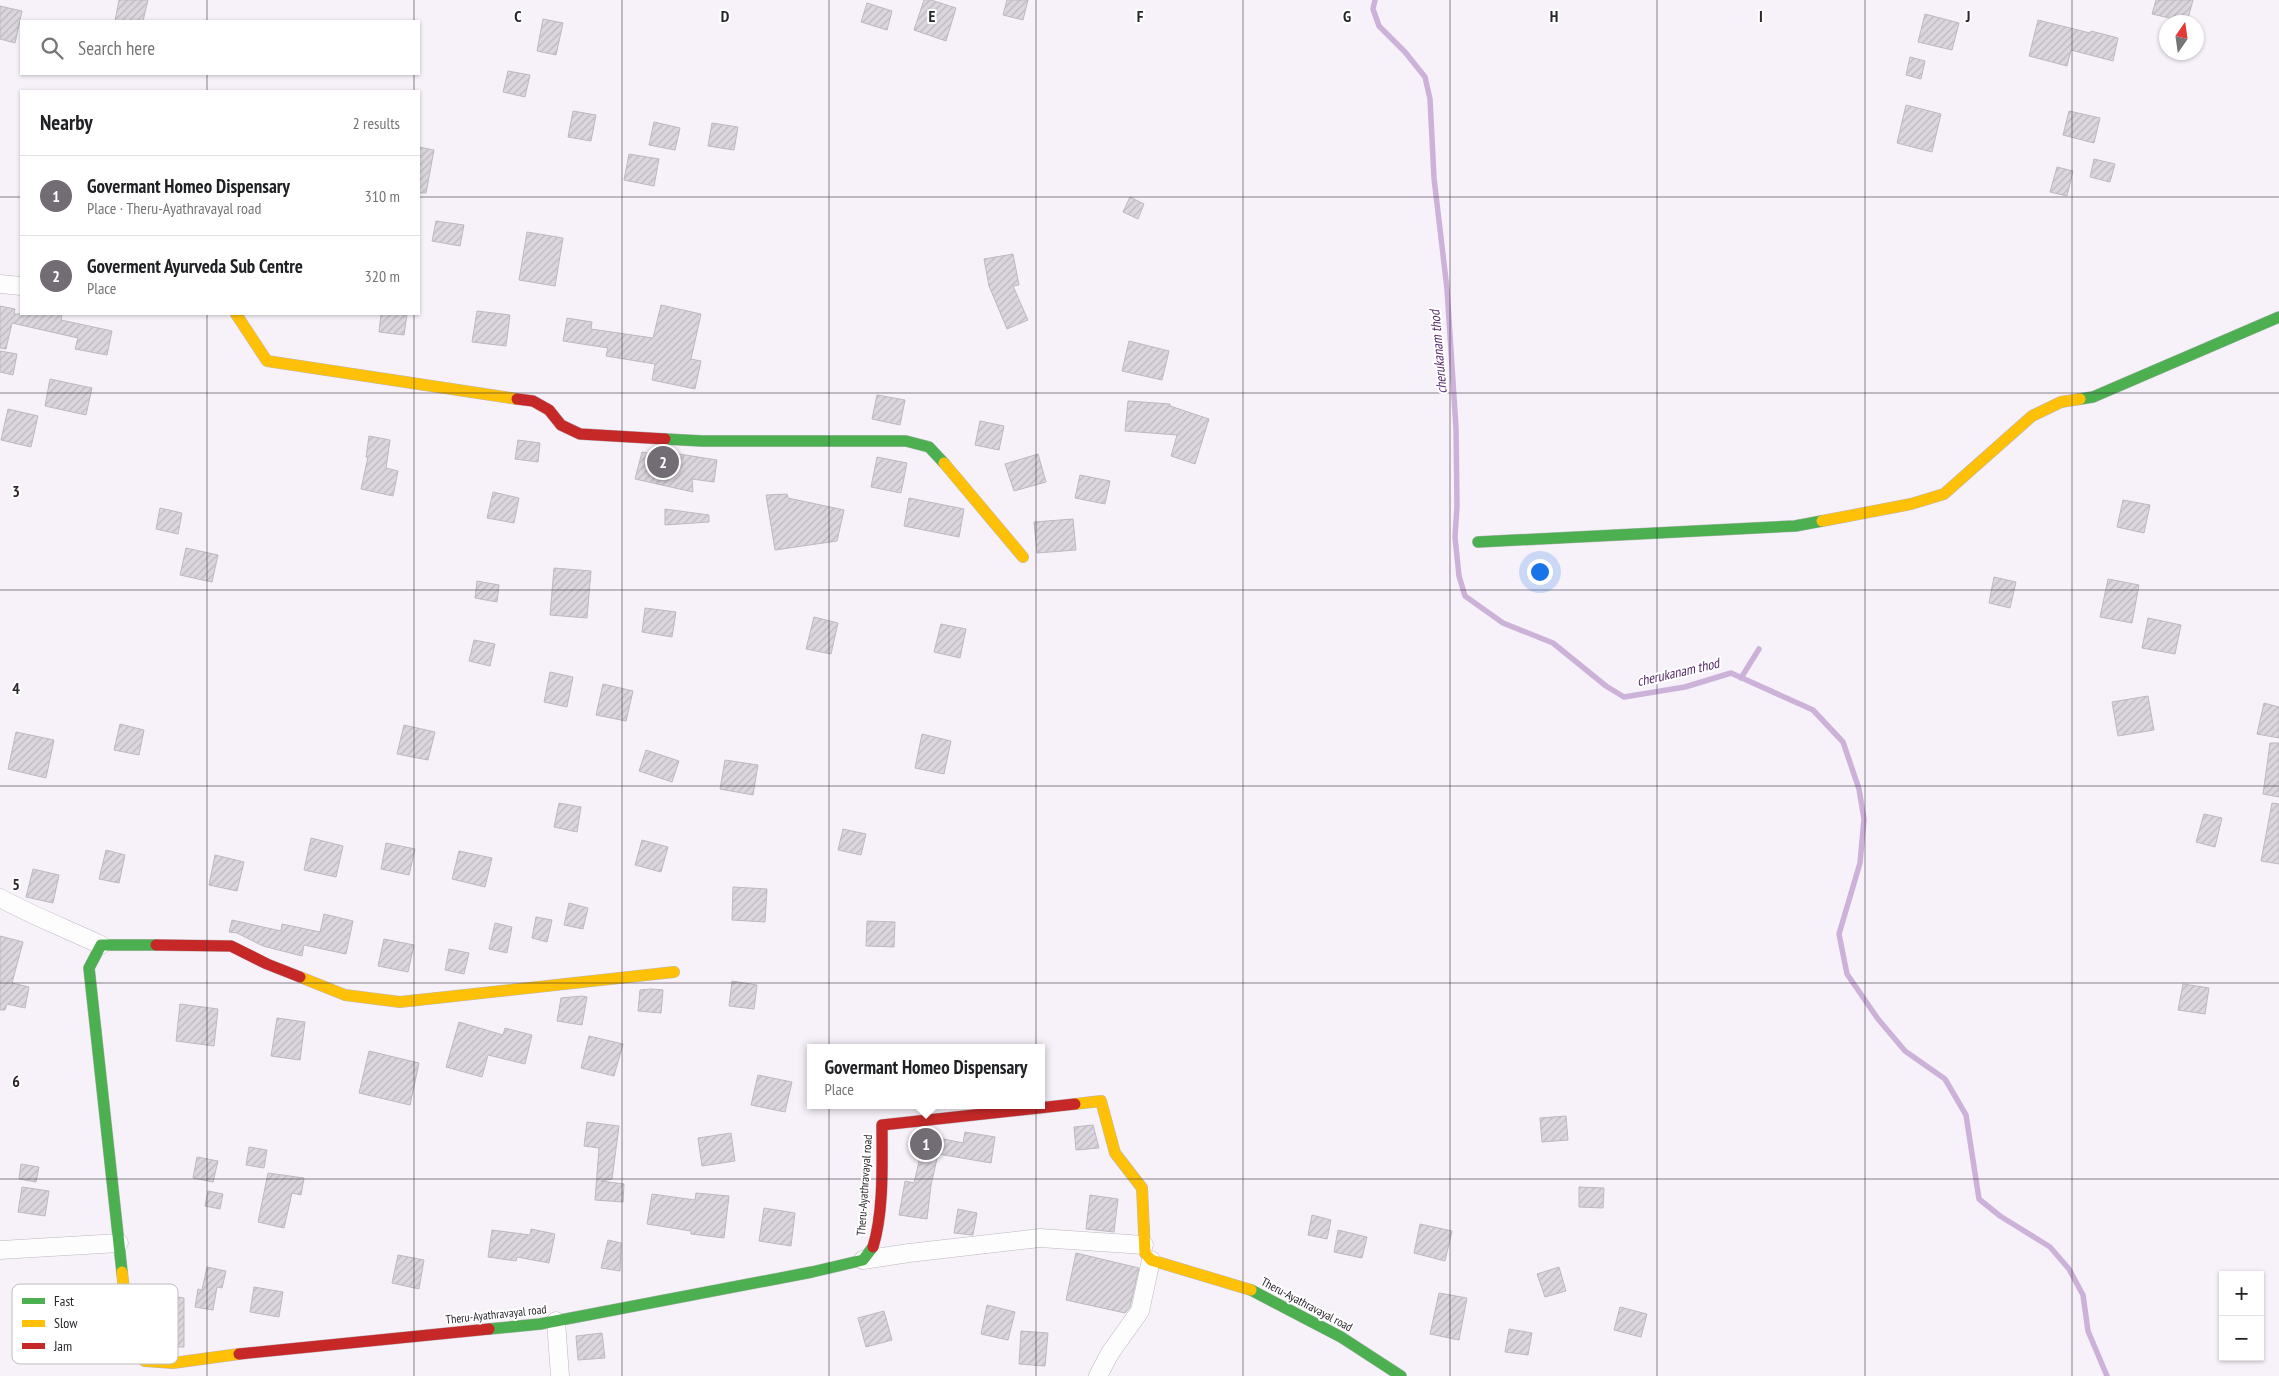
<!DOCTYPE html>
<html lang="en">
<head>
<meta charset="utf-8">
<style>
	:root { --surface:#fff; --page:#f6f6f6; --text:#202124; --muted:#757577; --line:#e0e0e0; --accent:#726d75 }
	body { margin:0; font-family:"PT Sans Narrow",sans-serif; background:var(--page); color:var(--text) }
	.controls { position:absolute; right:15px; bottom:15px; display:grid; overflow:hidden; border-radius:0px; box-shadow:0 1px 4px #0004 }
	.controls button { width:45px; height:45px; display:grid; place-items:center; padding:0; border:0; border-bottom:1px solid var(--line); background:var(--surface); color:var(--text); font:25px sans-serif }
	.compass { position:absolute; left:2159px; top:15px; width:45px; height:45px; border-radius:50%; background:var(--surface); box-shadow:0 1px 4px #0004; rotate:13deg }
	.you { position:absolute; left:1539px; top:571px; width:18px; height:18px; margin:-12px; border:4px solid #fff; border-radius:50%; background:#1a73e8; box-shadow:0 0 0 8px #1a73e833 }
	.badge { display:grid; place-items:center; width:32px; height:32px; border-radius:50%; background:var(--accent); color:#fff; font-size:16px; font-weight:700 }
	.pin { position:absolute; translate:-50% -50%; border:2px solid #fff; box-shadow:0 1px 5px #0006 }
	.popup { position:absolute; left:807px; top:1044px; width:238px; height:65px; box-sizing:border-box; display:grid; place-content:center; border-radius:0px; background:var(--surface); filter:drop-shadow(0 1px 4px #0005); font-size:16px; white-space:nowrap; color:var(--muted) }
	.popup b { font-size:19px; color:var(--text) }
	.popup::after { content:''; position:absolute; left:50%; top:100%; margin-left:-10px; border:10px solid transparent; border-top-color:var(--surface) }
	.list { margin:0; padding:0; list-style:none }
	h2 { display:flex; justify-content:space-between; align-items:center; height:65px; margin:0; padding:0 20px; font-size:21px }
	h2 small { font-size:16px; font-weight:400; color:var(--muted) }
	.list li { display:grid; grid-template-columns:32px 1fr auto; gap:15px; align-items:center; box-sizing:border-box; height:80px; padding:0 20px; border-top:1px solid var(--line) }
	.list b { display:block; font-size:19px; white-space:nowrap }
	.list p { margin:0; font-size:16px; white-space:nowrap; color:var(--muted) }
	.list em { font-size:16px; font-style:normal; color:var(--muted) }
	.icon { flex:none; width:28px; height:28px; fill:none; stroke:currentColor; stroke-width:2; stroke-linecap:round; stroke-linejoin:round }
	.map { position:relative; flex:none; width:2279px; height:1376px; overflow:hidden }
	.search { position:absolute; background:var(--surface); box-shadow:0 1px 4px #0004; left:20px; top:20px; width:400px; height:55px; display:flex; align-items:center; gap:12px; box-sizing:border-box; padding:0 18px; border-radius:0px; color:var(--muted); font-size:19px }
	.panel { position:absolute; background:var(--surface); box-shadow:0 1px 4px #0004; left:20px; top:90px; width:400px; height:225px; border-radius:0px }
	.map>svg:first-child { display:block }
</style>
</head>
<body>
<div class="map">
<svg width="2279" height="1376" viewBox="0 0 2279 1376">
	<defs>
		<pattern id="building-hatch" width="6" height="6" patternUnits="userSpaceOnUse" patternTransform="scale(1.25)"><rect width="6" height="6" fill="#dbd6dd"/><path d="M-1 1l2-2M0 6l6-6M5 7l2-2" fill="none" stroke="#bcb8be"/></pattern>
	</defs>
	<rect width="100%" height="100%" fill="#f7f2fa"/>
	<g fill="none" stroke-linecap="round" stroke-linejoin="round">
		<g stroke="#ccb2d9" stroke-width="5.5">
			<polyline points="1375,0 1373,9 1379,26 1405,52 1425,77 1430,99 1434,178 1447,289 1456,428 1457,506 1455,537 1459,576 1465,596 1503,623 1553,643 1606,686 1624,697 1685,687 1731,673 1813,710 1843,742 1859,789 1864,819 1860,863 1839,934 1847,974 1878,1019 1905,1051 1945,1079 1966,1115 1979,1199 2000,1216 2050,1247 2069,1269 2083,1295 2088,1331 2107,1376"/>
			<polyline points="1741,678 1759,649"/>
		</g>
	</g>
	<g fill="url(#building-hatch)" stroke="#bdb9c0">
		<polygon points="119,0 148,0 143,21 115,21"/>
		<polygon points="924,0 931,0 956,8 946,41 914,30"/>
		<polygon points="1007,0 1028,0 1023,20 1003,15"/>
		<polygon points="2156,0 2193,0 2187,22 2152,14"/>
		<polygon points="867,3 892,11 887,30 861,22"/>
		<polygon points="0,6 22,11 15,43 0,39"/>
		<polygon points="1925,14 1959,23 1952,50 1918,42"/>
		<polygon points="543,19 563,23 556,55 537,51"/>
		<polygon points="2038,20 2090,33 2091,31 2118,38 2113,61 2071,50 2067,66 2029,56"/>
		<polygon points="1910,57 1925,61 1921,79 1906,75"/>
		<polygon points="508,71 530,75 525,97 503,92"/>
		<polygon points="1906,105 1941,114 1932,152 1897,143"/>
		<polygon points="573,111 596,115 591,141 568,137"/>
		<polygon points="2069,111 2100,118 2094,143 2063,135"/>
		<polygon points="654,122 680,128 675,150 649,145"/>
		<polygon points="712,123 738,127 734,150 708,146"/>
		<polygon points="419,147 434,150 426,193 419,193"/>
		<polygon points="629,154 659,159 654,186 624,180"/>
		<polygon points="2094,159 2115,164 2110,182 2090,177"/>
		<polygon points="2057,167 2073,171 2067,196 2050,192"/>
		<polygon points="1130,197 1144,204 1138,219 1123,212"/>
		<polygon points="436,221 464,225 460,246 432,241"/>
		<polygon points="527,232 563,238 555,286 519,280"/>
		<polygon points="1013,254 1019,285 1013,286 1028,320 1007,329 989,286 984,259"/>
		<polygon points="661,305 701,314 691,359 701,361 695,389 652,380 655,364 606,356 608,348 563,341 567,318 592,322 591,329 653,338"/>
		<polygon points="0,306 15,309 14,314 62,314 61,320 112,331 107,355 75,349 78,338 12,323 6,349 0,348"/>
		<polygon points="477,311 510,315 506,346 472,342"/>
		<polygon points="381,314 407,314 404,335 379,332"/>
		<polygon points="1129,341 1169,351 1162,380 1122,371"/>
		<polygon points="0,351 17,354 13,375 0,372"/>
		<polygon points="50,379 92,388 86,415 45,406"/>
		<polygon points="877,395 905,400 900,425 872,419"/>
		<polygon points="1128,401 1170,404 1170,406 1209,419 1195,464 1171,456 1177,435 1125,431"/>
		<polygon points="8,409 38,416 31,447 1,440"/>
		<polygon points="980,421 1004,426 999,450 975,445"/>
		<polygon points="369,436 390,440 386,468 398,471 393,496 361,489 368,457 366,457"/>
		<polygon points="518,440 540,443 538,462 515,459"/>
		<polygon points="642,452 677,459 679,454 717,460 714,482 692,479 693,492 635,479"/>
		<polygon points="1038,454 1046,482 1014,491 1005,464"/>
		<polygon points="877,457 907,463 901,493 871,487"/>
		<polygon points="1080,475 1110,481 1105,504 1075,498"/>
		<polygon points="493,492 519,498 514,523 487,518"/>
		<polygon points="787,494 788,498 844,510 837,541 775,550 766,495"/>
		<polygon points="909,498 964,509 959,537 904,526"/>
		<polygon points="2123,500 2150,505 2144,533 2117,527"/>
		<polygon points="160,508 182,513 178,534 156,529"/>
		<polygon points="665,509 709,515 709,522 665,525"/>
		<polygon points="1073,519 1076,550 1037,553 1034,522"/>
		<polygon points="186,548 218,555 212,582 180,575"/>
		<polygon points="554,568 591,571 587,618 550,615"/>
		<polygon points="1994,577 2016,582 2010,608 1989,603"/>
		<polygon points="2108,579 2139,585 2132,623 2100,617"/>
		<polygon points="477,581 499,585 497,602 475,598"/>
		<polygon points="645,608 676,612 672,637 642,632"/>
		<polygon points="814,617 838,623 831,654 806,649"/>
		<polygon points="2148,618 2181,625 2175,654 2142,648"/>
		<polygon points="941,624 966,629 960,658 934,652"/>
		<polygon points="474,640 495,644 490,666 469,661"/>
		<polygon points="550,672 573,677 567,707 544,702"/>
		<polygon points="603,684 633,691 626,721 596,715"/>
		<polygon points="2148,696 2154,730 2118,736 2112,702"/>
		<polygon points="2264,703 2279,707 2279,738 2257,734"/>
		<polygon points="120,724 144,730 139,755 114,750"/>
		<polygon points="404,725 435,732 428,760 397,754"/>
		<polygon points="16,732 54,740 46,778 8,769"/>
		<polygon points="922,734 951,741 944,774 915,768"/>
		<polygon points="2270,743 2279,743 2279,797 2263,794"/>
		<polygon points="646,750 679,761 672,782 639,771"/>
		<polygon points="725,760 758,765 753,795 720,789"/>
		<polygon points="559,803 581,807 577,832 554,827"/>
		<polygon points="2272,803 2279,804 2279,864 2261,861"/>
		<polygon points="2204,814 2222,818 2215,847 2196,842"/>
		<polygon points="843,829 866,834 861,855 838,850"/>
		<polygon points="311,838 343,846 336,877 304,870"/>
		<polygon points="642,840 668,847 661,872 635,865"/>
		<polygon points="386,843 415,849 409,875 381,869"/>
		<polygon points="106,850 125,855 119,883 99,879"/>
		<polygon points="459,851 492,858 485,887 452,879"/>
		<polygon points="215,855 244,862 237,891 209,885"/>
		<polygon points="33,869 59,875 53,903 26,897"/>
		<polygon points="733,887 767,889 765,922 732,920"/>
		<polygon points="569,903 588,908 583,929 564,925"/>
		<polygon points="324,914 353,921 346,954 304,945 302,956 263,946 237,933 229,932 232,920 281,931 282,924 320,932"/>
		<polygon points="536,917 552,920 547,942 532,938"/>
		<polygon points="867,921 895,922 894,947 866,946"/>
		<polygon points="495,923 512,927 507,953 489,949"/>
		<polygon points="0,936 23,942 12,983 29,987 25,1008 7,1004 5,1010 0,1010"/>
		<polygon points="384,939 414,945 408,972 378,966"/>
		<polygon points="449,949 469,953 464,974 445,970"/>
		<polygon points="732,981 757,985 754,1009 729,1006"/>
		<polygon points="2183,984 2209,988 2205,1014 2178,1010"/>
		<polygon points="651,989 663,990 661,1013 638,1011 640,990"/>
		<polygon points="582,996 587,997 582,1025 557,1021 561,998"/>
		<polygon points="180,1004 218,1009 214,1046 176,1041"/>
		<polygon points="277,1018 305,1022 300,1060 271,1056"/>
		<polygon points="459,1022 503,1035 505,1028 532,1035 525,1064 488,1055 482,1077 446,1067"/>
		<polygon points="589,1036 623,1044 614,1076 581,1068"/>
		<polygon points="369,1051 419,1063 410,1105 359,1093"/>
		<polygon points="758,1075 792,1082 785,1112 751,1105"/>
		<polygon points="1566,1116 1568,1140 1542,1142 1540,1118"/>
		<polygon points="587,1122 619,1126 612,1179 601,1181 624,1184 623,1202 595,1200 599,1148 584,1146"/>
		<polygon points="1093,1125 1099,1148 1076,1150 1074,1127"/>
		<polygon points="965,1132 995,1137 991,1163 938,1154 931,1185 927,1219 899,1215 905,1181 914,1183 925,1135 963,1143"/>
		<polygon points="731,1133 735,1161 702,1166 698,1138"/>
		<polygon points="249,1147 267,1150 264,1168 246,1165"/>
		<polygon points="197,1157 218,1161 213,1182 193,1178"/>
		<polygon points="21,1164 39,1167 36,1182 19,1179"/>
		<polygon points="268,1173 304,1178 301,1195 292,1193 284,1228 258,1222"/>
		<polygon points="22,1187 49,1191 45,1216 18,1212"/>
		<polygon points="1579,1187 1604,1188 1603,1208 1579,1207"/>
		<polygon points="208,1191 223,1194 220,1209 205,1206"/>
		<polygon points="696,1193 729,1196 724,1238 691,1234 691,1231 647,1224 652,1194 695,1200"/>
		<polygon points="1090,1195 1118,1199 1114,1232 1086,1229"/>
		<polygon points="764,1208 795,1213 791,1246 759,1241"/>
		<polygon points="958,1209 977,1213 973,1235 954,1233"/>
		<polygon points="1312,1215 1331,1220 1327,1239 1308,1235"/>
		<polygon points="1420,1224 1452,1231 1445,1261 1414,1253"/>
		<polygon points="531,1229 555,1234 549,1263 517,1257 516,1261 488,1257 492,1230 530,1235"/>
		<polygon points="1338,1230 1367,1237 1362,1258 1334,1252"/>
		<polygon points="608,1240 621,1243 620,1271 601,1268"/>
		<polygon points="1076,1253 1139,1268 1130,1307 1125,1313 1066,1300"/>
		<polygon points="398,1255 424,1260 419,1289 392,1283"/>
		<polygon points="207,1267 226,1271 222,1288 217,1287 213,1310 195,1307 198,1289 202,1290"/>
		<polygon points="1559,1267 1566,1291 1545,1297 1537,1274"/>
		<polygon points="254,1287 283,1292 279,1317 250,1312"/>
		<polygon points="156,1293 184,1298 184,1347 155,1347 155,1317 153,1316"/>
		<polygon points="1439,1293 1467,1298 1459,1340 1430,1334"/>
		<polygon points="987,1305 1015,1312 1008,1340 981,1334"/>
		<polygon points="1620,1307 1647,1314 1641,1337 1614,1330"/>
		<polygon points="884,1311 892,1340 866,1347 858,1318"/>
		<polygon points="80,1314 113,1323 106,1347 94,1344 91,1353 71,1348"/>
		<polygon points="1509,1329 1532,1333 1528,1355 1505,1352"/>
		<polygon points="1021,1331 1048,1333 1045,1366 1019,1364"/>
		<polygon points="602,1333 605,1358 578,1360 576,1336"/>
	</g>
	<g fill="none" stroke-linecap="round" stroke-linejoin="round">
		<defs>
			<g id="street">
				<polyline points="0,284 21,286"/>
				<path d="M0 898C33 916 67 929 101 945"/>
				<polyline points="0,1250 119,1243"/>
				<polyline points="863,1260 909,1253 1040,1238 1144,1245"/>
				<polyline points="556,1321 560,1376"/>
				<polyline points="1098,1376 1110,1353 1140,1311 1151,1260"/>
			</g>
			<g id="fast">
				<polyline points="2080,399 2093,397 2279,317"/>
				<polyline points="665,439 702,441 906,441 929,447 944,463"/>
				<polyline points="1478,542 1795,526 1822,521"/>
				<polyline points="122,1272 89,968 101,945 156,945"/>
				<polyline points="1251,1290 1341,1337 1401,1376"/>
				<polyline points="489,1329 540,1324 812,1272 863,1260 873,1247"/>
			</g>
			<g id="slow">
				<polyline points="236,314 267,361 517,399"/>
				<polyline points="944,463 1023,557"/>
				<polyline points="1822,521 1911,504 1944,494 2032,416 2061,402 2080,399"/>
				<polyline points="300,977 345,995 400,1002 674,972"/>
				<polyline points="1075,1104 1101,1101 1115,1153 1142,1188 1145,1253 1151,1260 1251,1290"/>
				<polyline points="122,1272 131,1351 145,1361 173,1363 239,1354"/>
			</g>
			<g id="jam">
				<polyline points="517,399 533,401 549,410 561,425 580,434 665,439"/>
				<polyline points="156,945 231,946 267,964 300,977"/>
				<path d="M873 1247C884 1211 882 1163 882 1125L1075 1104"/>
				<polyline points="239,1354 489,1329"/>
			</g>
		</defs>
		<use href="#street" stroke="#bbb7be" stroke-width="19"/>
		<use href="#fast" stroke="#bbb7be" stroke-width="12"/>
		<use href="#slow" stroke="#bbb7be" stroke-width="12"/>
		<use href="#jam" stroke="#bbb7be" stroke-width="12"/>
		<use href="#street" stroke="#fefdfe" stroke-width="18"/>
		<use href="#fast" stroke="#4caf50" stroke-width="11"/>
		<use href="#slow" stroke="#ffc107" stroke-width="11"/>
		<use href="#jam" stroke="#c62828" stroke-width="11"/>
	</g>
	<path fill="none" stroke="#2a262d" stroke-width="1" stroke-opacity="0.55" d="M207 0V21M414 0V21M622 0V1376M829 0V1376M1036 0V1376M1243 0V1376M1450 0V1376M1657 0V1376M1865 0V1376M2072 0V1376M207 74V91M414 74V91M0 197H21M419 197H2279M207 314V1376M414 314V1376M0 393H2279M0 590H2279M0 786H2279M0 983H2279M0 1179H2279"/>
	<g text-anchor="middle" dominant-baseline="central" stroke-width="4" stroke-linejoin="round" paint-order="stroke">
		<g font-size="12" fill="#2a262d" stroke="#fff">
			<text transform="translate(864 1185) rotate(-86)">Theru-Ayathravayal road</text>
			<text transform="translate(1307 1304) rotate(28)">Theru-Ayathravayal road</text>
			<text transform="translate(496 1314) rotate(-6)">Theru-Ayathravayal road</text>
		</g>
		<g font-size="14" font-style="italic" fill="#562a6a" stroke="#fff">
			<text transform="translate(1438 352) rotate(-95)">cherukanam thod</text>
			<text transform="translate(1678 672) rotate(-13)">cherukanam thod</text>
		</g>
	</g>
	<rect x="12" y="1284" width="166" height="80" rx="8" fill="#fff" stroke="#bfbec0" stroke-width="1"/>
	<rect x="22" y="1298" width="23" height="6" fill="#4caf50"/>
	<rect x="22" y="1320" width="23" height="7" fill="#ffc107"/>
	<rect x="22" y="1343" width="23" height="6" fill="#c62828"/>
	<g font-size="14" fill="#2a262d">
		<text x="54" y="1306">Fast</text>
		<text x="54" y="1328">Slow</text>
		<text x="54" y="1351">Jam</text>
	</g>
	<g font-size="16" text-anchor="middle" font-weight="bold" fill="#2a262d" stroke="#fff" stroke-width="4" stroke-linejoin="round" paint-order="stroke">
		<text x="518" y="22">C</text>
		<text x="725" y="22">D</text>
		<text x="932" y="22">E</text>
		<text x="1140" y="22">F</text>
		<text x="1347" y="22">G</text>
		<text x="1554" y="22">H</text>
		<text x="1761" y="22">I</text>
		<text x="1968" y="22">J</text>
		<text x="16" y="497">3</text>
		<text x="16" y="694">4</text>
		<text x="16" y="890">5</text>
		<text x="16" y="1087">6</text>
	</g>
</svg>
<div class="controls">
<button>+</button>
<button>−</button>
</div>
<svg class="compass" viewBox="-18 -18 36 36"><path d="M0-13l5 13h-10z" fill="#e53935"/><path d="M0 13l5-13h-10z" fill="#757577"/></svg>
<div class="you"></div>
<div class="pin badge" style="left:926px;top:1144px">1</div>
<div class="popup"><b>Govermant Homeo Dispensary</b>Place</div>
<div class="pin badge" style="left:663px;top:462px">2</div>
<div class="search"><svg class="icon" aria-label="search" viewBox="0 0 24 24"><circle cx="10" cy="10" r="6"/><path d="M15 15l6 6"/></svg>Search here</div>
<section class="panel">
<h2>Nearby<small>2 results</small></h2>
<ul class="list">
<li><span class="badge">1</span><div><b>Govermant Homeo Dispensary</b><p>Place · Theru-Ayathravayal road</p></div><em>310 m</em></li>
<li><span class="badge">2</span><div><b>Goverment Ayurveda Sub Centre</b><p>Place</p></div><em>320 m</em></li>
</ul>
</section>
</div>
</body>
</html>
